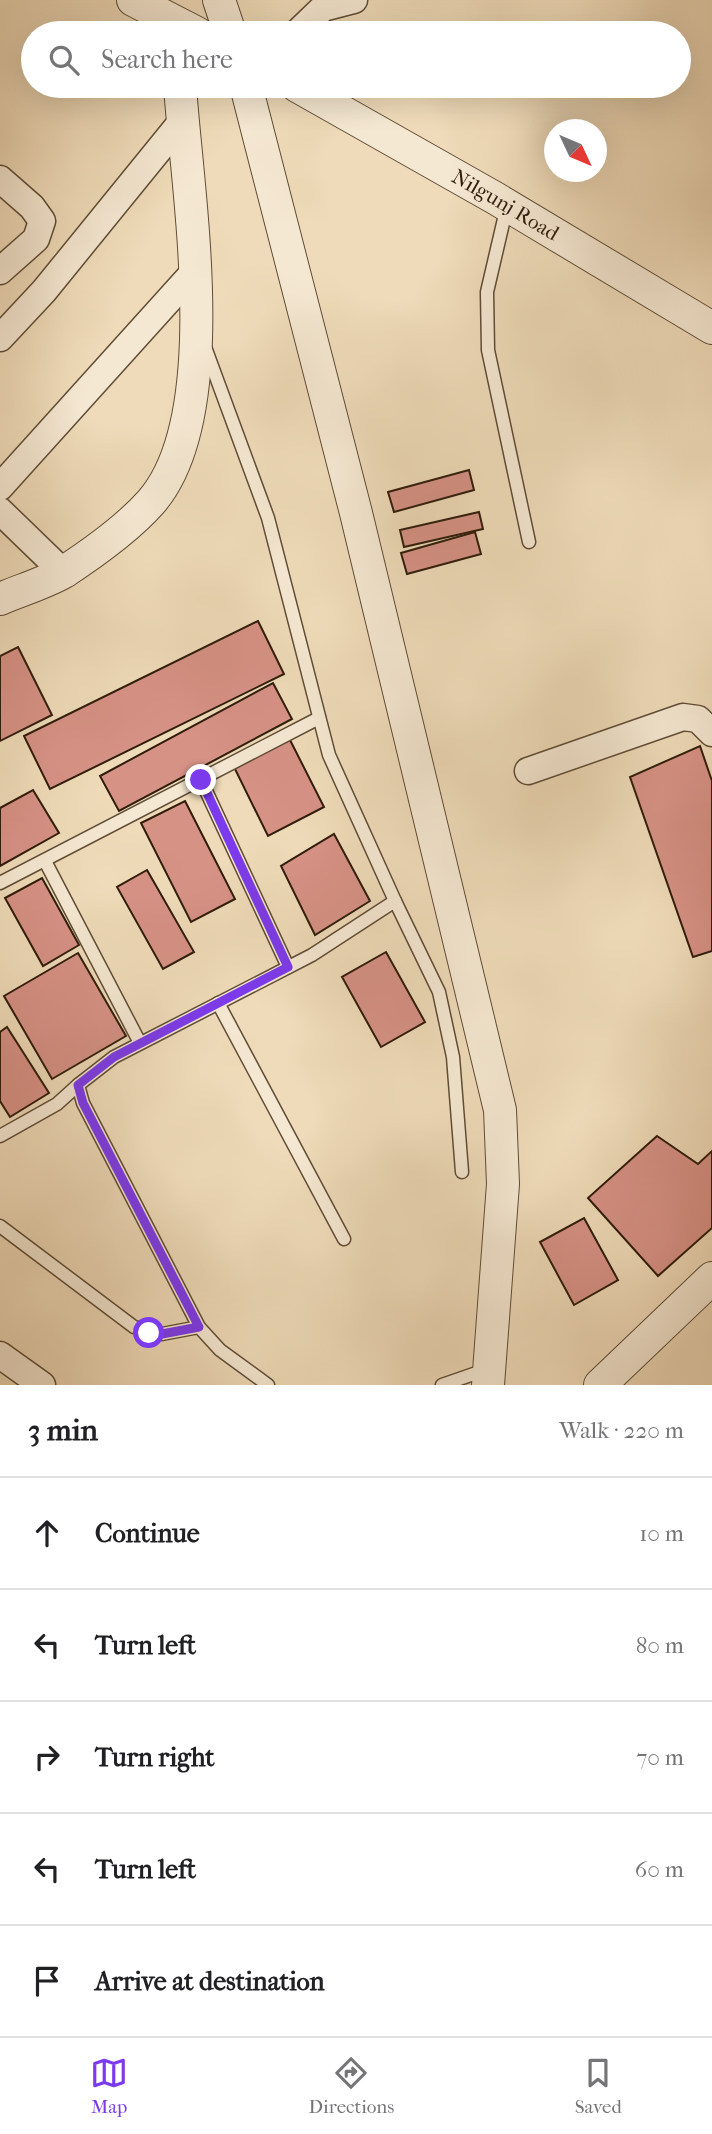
<!DOCTYPE html>
<html lang="en">
<head>
<meta charset="utf-8">
<style>
	:root { --surface:#fff; --page:#f2f2f2; --text:#202124; --muted:#757577; --line:#e0e0e0; --accent:#7c3aed }
	body { margin:0; font-family:"IM FELL French Canon",serif; background:var(--page); color:var(--text) }
	.compass { position:absolute; left:544px; top:119px; width:63px; height:63px; border-radius:50%; background:var(--surface); box-shadow:0 7px 28px #0002; rotate:134deg }
	.stop { position:absolute; width:21px; height:21px; margin:-16px; border:5px solid #7c3aed; border-radius:50%; background:#fff }
	.stop.end { background:#7c3aed; border-color:#fff; box-shadow:0 2px 7px #0008 }
	.list { margin:0; padding:0; list-style:none }
	h2 { display:flex; justify-content:space-between; align-items:center; height:91px; margin:0; padding:0 28px; font-size:30px }
	h2 small { font-size:23px; font-weight:400; color:var(--muted) }
	.list li { display:grid; grid-template-columns:46px 1fr auto; gap:21px; align-items:center; box-sizing:border-box; height:112px; padding:0 28px; border-top:2px solid var(--line) }
	.list b { display:block; font-size:26px; white-space:nowrap }
	.list em { font-size:23px; font-style:normal; color:var(--muted) }
	.icon { flex:none; width:38px; height:38px; fill:none; stroke:currentColor; stroke-width:2; stroke-linecap:round; stroke-linejoin:round }
	.map { position:relative; flex:none; width:712px; height:1385px; overflow:hidden }
	.search { position:absolute; background:var(--surface); box-shadow:0 7px 28px #0002; left:21px; right:21px; top:21px; height:77px; display:flex; align-items:center; gap:18px; box-sizing:border-box; padding:0 24px; border-radius:38px; color:var(--muted); font-size:26px }
	.sheet { height:651px; background:var(--surface) }
	nav { display:flex; justify-content:space-around; align-items:center; box-sizing:border-box; height:98px; border-top:2px solid var(--line); background:var(--surface); font-size:19px; color:var(--muted) }
	nav a { display:grid; justify-items:center; gap:4px }
	nav .on { color:var(--accent) }
	.map>svg:first-child { display:block }
</style>
</head>
<body>
<div class="map">
<svg width="712" height="1385" viewBox="0 0 712 1385">
	<rect width="100%" height="100%" fill="#efdbb9"/>
	<filter id="stains"><feTurbulence type="fractalNoise" baseFrequency=".00286" numOctaves="4"/><feColorMatrix values="0 0 0 0 .2 0 0 0 0 .09 0 0 0 0 .02 0 0 0 .5 -.17"/></filter>
	<radialGradient id="worn" r=".72"><stop offset=".6" stop-color="#630" stop-opacity="0"/><stop offset="1" stop-color="#630" stop-opacity=".3"/></radialGradient>
	<g fill="#d79286" stroke="#2f1c0b" stroke-width="2">
		<polygon points="469,470 474,490 394,512 388,492"/>
		<polygon points="479,512 483,529 404,547 400,530"/>
		<polygon points="475,532 481,554 407,574 401,553"/>
		<polygon points="258,621 284,674 50,789 24,736"/>
		<polygon points="18,647 52,715 0,741 0,656"/>
		<polygon points="273,683 292,719 119,811 100,776"/>
		<polygon points="289,738 324,807 268,836 234,767"/>
		<polygon points="700,746 712,781 712,951 693,957 630,777"/>
		<polygon points="33,790 59,833 0,866 0,808"/>
		<polygon points="185,801 235,899 191,922 141,823"/>
		<polygon points="334,834 370,901 315,935 281,866"/>
		<polygon points="147,870 194,952 163,969 117,887"/>
		<polygon points="42,878 79,945 43,966 5,898"/>
		<polygon points="386,952 425,1022 381,1047 342,977"/>
		<polygon points="78,953 126,1036 52,1079 4,996"/>
		<polygon points="7,1027 49,1093 10,1117 0,1101 0,1032"/>
		<polygon points="657,1136 698,1164 712,1151 712,1228 658,1276 588,1198"/>
		<polygon points="584,1218 618,1280 574,1305 540,1242"/>
	</g>
	<g fill="none" stroke-linecap="round" stroke-linejoin="round">
		<defs>
			<g id="service">
				<polyline points="507,206 487,292 488,350 529,542"/>
				<polyline points="205,347 268,518 329,755 395,901 312,955 114,1057 78,1085 83,1103 199,1327 220,1350 268,1385"/>
				<polyline points="201,780 288,967"/>
				<polyline points="45,861 140,1043"/>
				<polyline points="0,883 319,718"/>
				<polyline points="395,901 439,992 453,1057 462,1172"/>
				<polyline points="218,1003 344,1239"/>
				<polyline points="0,1136 57,1104 78,1085"/>
				<polyline points="0,1226 134,1327 162,1334 199,1327"/>
				<polyline points="442,1385 488,1369"/>
			</g>
			<g id="minor">
				<polyline points="297,33 323,8 354,0"/>
				<polyline points="0,179 32,207 42,221 36,239 0,271"/>
				<polyline points="0,338 44,291 183,120"/>
				<polyline points="0,487 194,272"/>
				<polyline points="0,511 63,572"/>
				<polyline points="528,771 683,717 698,719 712,733"/>
				<polyline points="0,1355 42,1385"/>
			</g>
			<g id="tertiary">
				<polyline points="133,0 197,33"/>
				<polyline points="219,0 230,33"/>
				<polyline points="246,86 356,513 500,1110 503,1184 488,1385"/>
				<path id="s1" d="M297 86 495 198 712 328"/>
				<path d="M0 599C21 590 45 583 64 572 93 553 128 528 151 502 226 416 187 193 180 86"/>
				<polyline points="600,1385 712,1278"/>
			</g>
		</defs>
		<use href="#service" stroke="#5f4c36" stroke-width="15"/>
		<use href="#minor" stroke="#5f4c36" stroke-width="29"/>
		<use href="#tertiary" stroke="#5f4c36" stroke-width="34"/>
		<use href="#service" stroke="#f5e8d2" stroke-width="12"/>
		<use href="#minor" stroke="#f5e8d2" stroke-width="26"/>
		<use href="#tertiary" stroke="#f5e8d2" stroke-width="32"/>
	</g>
	<g fill="none" stroke-linecap="round" stroke-linejoin="round">
		<polyline stroke="#7c3aed" stroke-width="9" points="149,1333 162,1334 199,1327 83,1103 78,1085 114,1057 288,967 201,780"/>
	</g>
	<g text-anchor="middle" dominant-baseline="central" stroke-width="5" stroke-linejoin="round" paint-order="stroke">
		<g font-size="21" fill="#2f1c0b" stroke="#f5e8d2">
			<text stroke="none"><textPath href="#s1" startOffset="240">Nilgunj Road</textPath></text>
		</g>
	</g>
	<rect width="100%" height="100%" filter="url(#stains)"/>
	<rect width="100%" height="100%" fill="url(#worn)"/>
</svg>
<svg class="compass" viewBox="-18 -18 36 36"><path d="M0-13l5 13h-10z" fill="#e53935"/><path d="M0 13l5-13h-10z" fill="#757577"/></svg>
<div class="stop" style="left:149px;top:1333px"></div>
<div class="stop end" style="left:201px;top:780px"></div>
<div class="search"><svg class="icon" aria-label="search" viewBox="0 0 24 24"><circle cx="10" cy="10" r="6"/><path d="M15 15l6 6"/></svg>Search here</div>
</div>
<section class="sheet">
<h2>3 min<small>Walk · 220 m</small></h2>
<ul class="list">
<li><svg class="icon" aria-label="ahead" viewBox="0 0 24 24"><path d="M12 20V5M6 11l6-6 6 6"/></svg><div><b>Continue</b></div><em>10 m</em></li>
<li><svg class="icon" aria-label="left" viewBox="0 0 24 24"><path d="M17 20v-9H6M10 6l-5 5 5 5"/></svg><div><b>Turn left</b></div><em>80 m</em></li>
<li><svg class="icon" aria-label="right" viewBox="0 0 24 24"><path d="M7 20v-9h11M14 6l5 5-5 5"/></svg><div><b>Turn right</b></div><em>70 m</em></li>
<li><svg class="icon" aria-label="left" viewBox="0 0 24 24"><path d="M17 20v-9H6M10 6l-5 5 5 5"/></svg><div><b>Turn left</b></div><em>60 m</em></li>
<li><svg class="icon" aria-label="arrive" viewBox="0 0 24 24"><path d="M6 21V4h12l-3 4 3 4H6"/></svg><div><b>Arrive at destination</b></div></li>
</ul>
</section>
<nav>
<a class="on"><svg class="icon" aria-label="map" viewBox="0 0 24 24"><path d="M3 6l6-2 6 2 6-2v14l-6 2-6-2-6 2zM9 4v14M15 6v14"/></svg>Map</a>
<a><svg class="icon" aria-label="directions" viewBox="0 0 24 24"><path d="M12 3l9 9-9 9-9-9zM9 14v-3h6M13 9l2 2-2 2"/></svg>Directions</a>
<a><svg class="icon" aria-label="saved" viewBox="0 0 24 24"><path d="M7 4h10v16l-5-4-5 4z"/></svg>Saved</a>
</nav>
</body>
</html>
